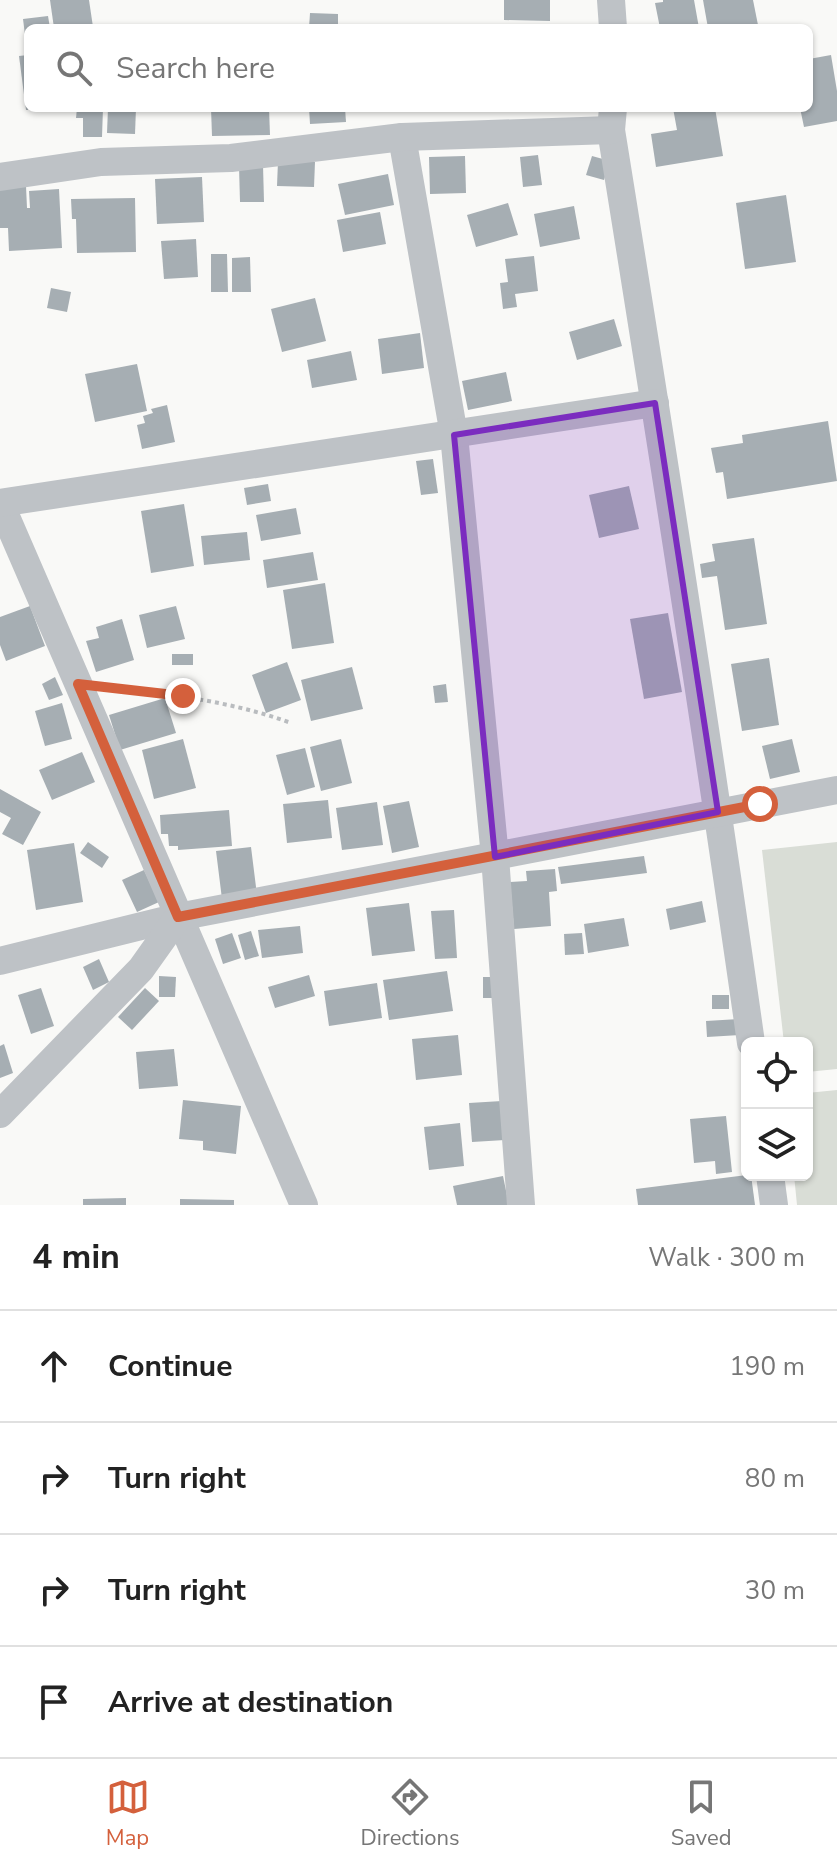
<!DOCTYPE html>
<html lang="en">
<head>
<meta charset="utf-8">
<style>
	:root { --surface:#fff; --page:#f6f6f6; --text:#222; --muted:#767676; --line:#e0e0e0; --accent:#d4603c }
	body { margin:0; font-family:"Nunito Sans",sans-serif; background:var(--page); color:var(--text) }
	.controls { position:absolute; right:24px; bottom:24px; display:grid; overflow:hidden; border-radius:12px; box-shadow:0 2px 6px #0004 }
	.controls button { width:72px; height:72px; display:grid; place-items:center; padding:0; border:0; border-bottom:2px solid var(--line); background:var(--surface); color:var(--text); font:40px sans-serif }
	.stop { position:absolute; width:24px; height:24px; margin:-18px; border:6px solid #d4603c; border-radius:50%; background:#fff }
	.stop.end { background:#d4603c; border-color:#fff; box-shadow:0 2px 8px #0008 }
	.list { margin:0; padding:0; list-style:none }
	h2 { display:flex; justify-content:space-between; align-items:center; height:104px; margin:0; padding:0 32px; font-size:34px }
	h2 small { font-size:26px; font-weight:400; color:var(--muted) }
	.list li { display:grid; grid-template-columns:52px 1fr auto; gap:24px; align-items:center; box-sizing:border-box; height:112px; padding:0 32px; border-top:2px solid var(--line) }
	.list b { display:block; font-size:30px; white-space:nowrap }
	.list em { font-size:26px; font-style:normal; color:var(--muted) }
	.icon { flex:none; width:44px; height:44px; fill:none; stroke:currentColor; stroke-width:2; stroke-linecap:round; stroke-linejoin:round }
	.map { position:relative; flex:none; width:837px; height:1205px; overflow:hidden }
	.search { position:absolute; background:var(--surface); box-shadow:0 2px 6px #0004; left:24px; right:24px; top:24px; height:88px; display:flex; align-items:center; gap:20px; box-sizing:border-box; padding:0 28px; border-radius:12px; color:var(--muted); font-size:30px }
	.sheet { height:552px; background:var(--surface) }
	nav { display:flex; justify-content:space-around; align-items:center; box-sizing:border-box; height:112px; border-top:2px solid var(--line); background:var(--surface); font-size:22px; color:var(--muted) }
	nav a { display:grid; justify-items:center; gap:4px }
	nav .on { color:var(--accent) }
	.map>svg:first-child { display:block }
</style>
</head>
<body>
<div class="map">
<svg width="837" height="1205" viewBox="0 0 837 1205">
	<rect width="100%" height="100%" fill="#f9f9f7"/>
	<g fill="#d9ddd6">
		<polygon points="837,842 837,1069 807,1072 807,1043 784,1043 762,850"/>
		<polygon points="837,1090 837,1205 797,1205 794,1175 807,1175 807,1093"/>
	</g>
	<g fill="#a6aeb3">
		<polygon points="50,0 89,0 93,27 54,28"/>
		<polygon points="504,0 550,0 550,21 504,20"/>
		<polygon points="663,0 694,0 699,28 660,28 655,3 663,2"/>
		<polygon points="703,0 753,0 758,25 742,28 708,28"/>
		<polygon points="310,13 338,14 338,28 309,28"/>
		<polygon points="48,16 50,28 28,28 28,43 26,43 23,19"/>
		<polygon points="28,55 28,110 26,110 19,56"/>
		<polygon points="831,55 837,91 837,121 804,127 800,108 809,108 809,59"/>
		<polygon points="77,108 103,108 102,137 83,137 83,118 76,118"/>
		<polygon points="108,108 136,108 135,134 107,133"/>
		<polygon points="211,108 269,108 270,135 212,136"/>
		<polygon points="309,108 345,108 346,122 310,124"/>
		<polygon points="673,108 715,108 723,156 656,167 651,134 677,130"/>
		<polygon points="538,155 542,185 523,187 520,157"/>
		<polygon points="465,156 466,193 430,194 429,157"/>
		<polygon points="592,156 610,161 604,180 586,175"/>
		<polygon points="278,161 315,162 314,187 277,186"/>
		<polygon points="263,165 264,202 240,202 239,166"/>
		<polygon points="388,174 394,205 345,215 338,184"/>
		<polygon points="202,177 204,222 157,224 155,179"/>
		<polygon points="26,186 27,208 30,208 29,191 59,189 62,248 9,251 8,228 0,228 0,187"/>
		<polygon points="786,195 796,262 745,269 736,203"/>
		<polygon points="135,198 136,252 77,253 76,219 72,219 71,199"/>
		<polygon points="508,203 518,235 476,247 467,215"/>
		<polygon points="574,206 580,239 540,247 534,214"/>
		<polygon points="380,212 386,244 343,252 337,220"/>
		<polygon points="196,239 198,277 164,279 161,241"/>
		<polygon points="211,254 227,254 228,292 211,292"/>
		<polygon points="534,256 538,291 515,294 517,307 503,309 500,283 508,282 505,259"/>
		<polygon points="250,257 251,292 232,292 232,258"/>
		<polygon points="51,288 71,292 67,312 47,308"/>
		<polygon points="315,298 326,341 282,352 271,309"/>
		<polygon points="614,319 622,346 577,360 569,332"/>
		<polygon points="420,333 424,368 382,374 378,339"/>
		<polygon points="351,351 357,380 312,388 307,360"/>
		<polygon points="137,364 147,411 95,422 85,374"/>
		<polygon points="506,372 512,401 468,410 462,381"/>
		<polygon points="167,405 175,442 142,449 137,425 145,423 143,416 153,413 151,409"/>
		<polygon points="828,421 837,481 727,499 723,472 716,473 711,448 743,443 742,435"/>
		<polygon points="433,459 438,493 421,495 416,461"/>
		<polygon points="268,484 271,501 247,505 244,488"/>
		<polygon points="629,486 639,529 599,538 589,495"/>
		<polygon points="184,504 194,566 151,573 141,511"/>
		<polygon points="296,508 301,534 261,541 256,515"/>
		<polygon points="247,532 250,560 204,565 201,536"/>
		<polygon points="754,538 767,624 725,630 717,576 702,578 700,564 715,561 712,544"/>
		<polygon points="313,552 318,580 267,588 263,560"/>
		<polygon points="325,583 334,643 292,649 283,590"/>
		<polygon points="30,606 45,646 6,661 0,645 0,617"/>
		<polygon points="176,606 185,639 147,648 139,615"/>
		<polygon points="668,613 682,692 644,699 630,619"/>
		<polygon points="122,619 134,660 96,672 86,641 99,638 96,627"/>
		<rect x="172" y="654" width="21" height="11"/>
		<polygon points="769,658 779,725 742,731 731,664"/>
		<polygon points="287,662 301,700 266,713 252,675"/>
		<polygon points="352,667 363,709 311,721 301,680"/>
		<polygon points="55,677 63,695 49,700 42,684"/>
		<polygon points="446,684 448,702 435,703 433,686"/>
		<polygon points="165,698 176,733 120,750 109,715"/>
		<polygon points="62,703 72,739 45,746 35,711"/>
		<polygon points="183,739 196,788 154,799 142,750"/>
		<polygon points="341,739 352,783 321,791 310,747"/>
		<polygon points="792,739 800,772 770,779 762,746"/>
		<polygon points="305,748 315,787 287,795 276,755"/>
		<polygon points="82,752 95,782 52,800 39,770"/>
		<polygon points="0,789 41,812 23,845 2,834 11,818 0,812"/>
		<polygon points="328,800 332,838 287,843 283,804"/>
		<polygon points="409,801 419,847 392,853 383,806"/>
		<polygon points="377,802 383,845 342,850 336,808"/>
		<polygon points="229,810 232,846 178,850 178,846 169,846 168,834 161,834 160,815"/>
		<polygon points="88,842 109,857 102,868 80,853"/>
		<polygon points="74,843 83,902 36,910 27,850"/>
		<polygon points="251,847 257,895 222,899 216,851"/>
		<polygon points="644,856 647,873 561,884 558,867"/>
		<polygon points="555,869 557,891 549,892 551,926 514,929 510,882 527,881 526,871"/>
		<polygon points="144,870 159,902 137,912 122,880"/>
		<polygon points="702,901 706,922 670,930 666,909"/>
		<polygon points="409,903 415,951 372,956 366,908"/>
		<polygon points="454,910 457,958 435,959 431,911"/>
		<polygon points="624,918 629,946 588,953 584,924"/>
		<polygon points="300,926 303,953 262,958 258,930"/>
		<polygon points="251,931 259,956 245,960 238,935"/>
		<polygon points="232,933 241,958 223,964 215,939"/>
		<polygon points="582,933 584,954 565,955 564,934"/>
		<polygon points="99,959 109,982 93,990 83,967"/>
		<polygon points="447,971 453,1011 389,1020 383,980"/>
		<polygon points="309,975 315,996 275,1008 268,987"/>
		<polygon points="159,976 176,977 175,997 159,997"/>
		<polygon points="483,977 496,977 497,998 483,998"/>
		<polygon points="377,983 382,1018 329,1026 324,991"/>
		<polygon points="41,988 54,1026 31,1034 18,995"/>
		<polygon points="145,988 159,1001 132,1030 118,1017"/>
		<rect x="712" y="995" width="17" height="14"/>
		<polygon points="739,1019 740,1035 707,1037 706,1021"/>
		<polygon points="458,1035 462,1075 416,1080 412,1039"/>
		<polygon points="4,1044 13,1073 0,1078 0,1046"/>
		<polygon points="174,1049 178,1086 139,1089 136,1052"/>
		<polygon points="183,1100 241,1106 236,1154 203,1150 203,1141 179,1139"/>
		<polygon points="502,1101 505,1140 472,1142 469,1103"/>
		<polygon points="726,1116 732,1172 716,1174 715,1161 694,1163 690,1119"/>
		<polygon points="460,1123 464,1166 429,1170 424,1127"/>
		<polygon points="747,1175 751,1175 755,1205 638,1205 636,1189"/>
		<polygon points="503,1176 509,1205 457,1205 453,1186"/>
		<polygon points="126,1198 126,1205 83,1205 83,1199"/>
		<polygon points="180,1199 234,1200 234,1205 180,1205"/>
	</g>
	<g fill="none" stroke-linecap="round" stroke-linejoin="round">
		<path stroke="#b9bcbf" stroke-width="4" stroke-dasharray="4 4" stroke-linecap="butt" d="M104 687C168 694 231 701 291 723"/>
		<g stroke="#bec2c6" stroke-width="28">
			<polyline points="611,0 613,28"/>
			<path d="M613 108 611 130C660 434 708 738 751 1043"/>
			<polyline points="402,137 454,435 495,857 521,1205"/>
			<polyline points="0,177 101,162 231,158 402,137 611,130"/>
			<polyline points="0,503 304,1205"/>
			<polyline points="0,503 655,403"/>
			<polyline points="0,961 178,917 837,790"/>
			<polyline points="0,1114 141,969 178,917"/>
			<polyline points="770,1175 774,1205"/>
		</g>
	</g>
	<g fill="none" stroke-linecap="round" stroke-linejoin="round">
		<polyline stroke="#d4603c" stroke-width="10" points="183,696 78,684 178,917 760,804"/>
	</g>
	<path fill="#7b2cbf" fill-opacity="0.2" stroke="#7b2cbf" stroke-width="6" stroke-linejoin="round" d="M655 403 718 812 495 857 454 435Z"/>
</svg>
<div class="controls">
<button><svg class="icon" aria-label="locate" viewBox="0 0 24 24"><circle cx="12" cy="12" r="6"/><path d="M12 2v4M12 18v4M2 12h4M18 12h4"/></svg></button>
<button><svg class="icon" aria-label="layers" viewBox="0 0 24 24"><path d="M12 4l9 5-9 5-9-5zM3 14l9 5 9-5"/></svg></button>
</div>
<div class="stop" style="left:760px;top:804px"></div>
<div class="stop end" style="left:183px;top:696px"></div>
<div class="search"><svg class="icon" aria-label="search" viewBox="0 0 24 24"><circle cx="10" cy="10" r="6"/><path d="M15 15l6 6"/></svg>Search here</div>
</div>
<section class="sheet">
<h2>4 min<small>Walk · 300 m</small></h2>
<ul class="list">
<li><svg class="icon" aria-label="ahead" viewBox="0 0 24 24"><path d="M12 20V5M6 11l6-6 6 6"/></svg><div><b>Continue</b></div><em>190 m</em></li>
<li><svg class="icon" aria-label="right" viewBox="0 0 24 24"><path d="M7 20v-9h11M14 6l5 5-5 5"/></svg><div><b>Turn right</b></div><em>80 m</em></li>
<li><svg class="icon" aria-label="right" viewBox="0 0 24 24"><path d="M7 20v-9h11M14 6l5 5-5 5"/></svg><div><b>Turn right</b></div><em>30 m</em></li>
<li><svg class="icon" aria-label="arrive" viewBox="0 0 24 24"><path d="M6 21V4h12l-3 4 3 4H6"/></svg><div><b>Arrive at destination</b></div></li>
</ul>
</section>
<nav>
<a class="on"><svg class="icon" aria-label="map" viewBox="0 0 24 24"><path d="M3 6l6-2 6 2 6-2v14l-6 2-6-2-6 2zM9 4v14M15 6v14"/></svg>Map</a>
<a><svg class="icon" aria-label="directions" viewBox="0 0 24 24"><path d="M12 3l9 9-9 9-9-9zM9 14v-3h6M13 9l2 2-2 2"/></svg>Directions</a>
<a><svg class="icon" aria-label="saved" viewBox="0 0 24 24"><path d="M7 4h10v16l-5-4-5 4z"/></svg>Saved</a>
</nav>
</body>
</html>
